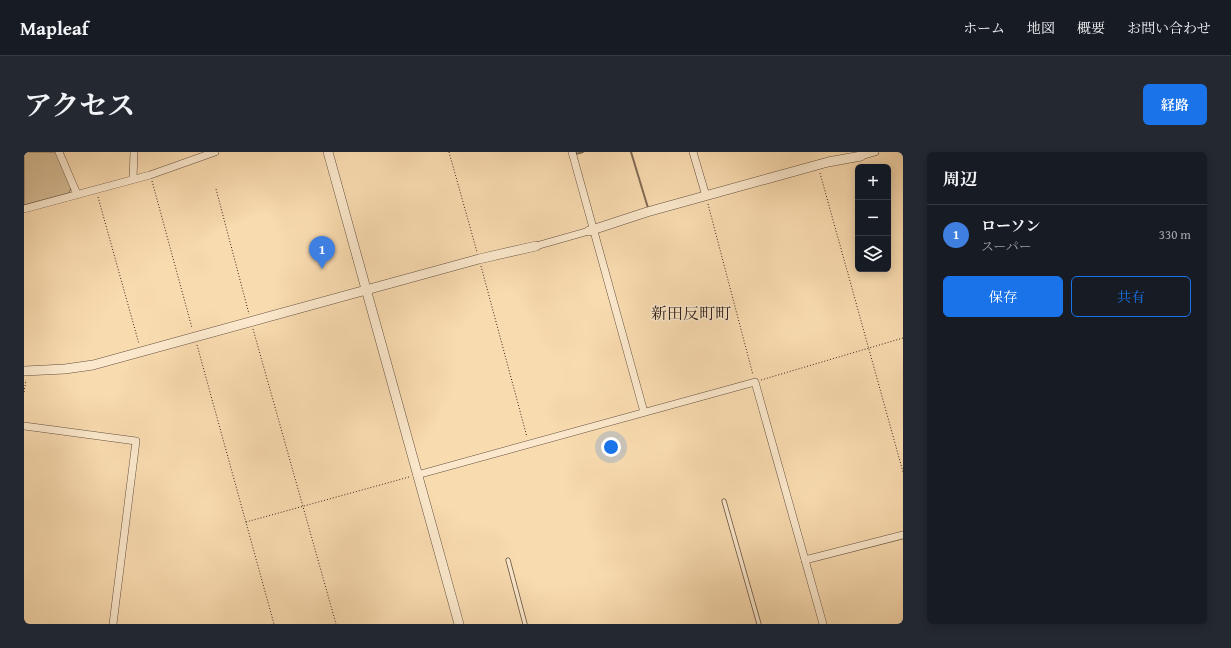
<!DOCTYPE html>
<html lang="ja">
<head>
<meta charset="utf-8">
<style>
	:root { --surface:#171b24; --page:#242831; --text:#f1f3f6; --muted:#9ea1a6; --line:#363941; --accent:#1a73e8 }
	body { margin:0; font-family:"Gentium Book Plus","Noto Serif JP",serif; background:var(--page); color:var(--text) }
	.controls { position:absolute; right:12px; top:12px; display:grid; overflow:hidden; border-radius:6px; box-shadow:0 2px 10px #0003 }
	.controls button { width:36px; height:36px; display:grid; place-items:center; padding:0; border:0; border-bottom:1px solid var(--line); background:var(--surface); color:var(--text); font:20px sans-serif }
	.you { position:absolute; left:587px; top:295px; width:14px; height:14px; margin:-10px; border:3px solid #fff; border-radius:50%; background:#1a73e8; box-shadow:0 0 0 6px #1a73e833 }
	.badge { display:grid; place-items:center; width:26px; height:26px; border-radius:50%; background:var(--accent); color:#fff; font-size:13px; font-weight:700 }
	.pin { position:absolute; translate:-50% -33px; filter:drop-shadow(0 1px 2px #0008) }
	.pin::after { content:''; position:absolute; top:21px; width:14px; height:12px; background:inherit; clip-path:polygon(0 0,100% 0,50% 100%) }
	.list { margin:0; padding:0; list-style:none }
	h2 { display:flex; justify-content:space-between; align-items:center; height:52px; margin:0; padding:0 16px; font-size:17px }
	h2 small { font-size:13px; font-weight:400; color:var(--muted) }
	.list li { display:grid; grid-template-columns:26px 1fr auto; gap:12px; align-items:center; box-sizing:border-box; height:60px; padding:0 16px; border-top:1px solid var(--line) }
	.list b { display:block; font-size:15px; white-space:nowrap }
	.list p { margin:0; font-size:13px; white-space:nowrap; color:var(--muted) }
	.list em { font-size:13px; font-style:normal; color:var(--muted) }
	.actions { display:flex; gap:8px; padding:12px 16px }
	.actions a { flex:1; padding:9px 0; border:1px solid var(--accent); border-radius:6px; text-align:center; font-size:14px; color:var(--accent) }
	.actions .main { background:var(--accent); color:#fff }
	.icon { flex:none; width:22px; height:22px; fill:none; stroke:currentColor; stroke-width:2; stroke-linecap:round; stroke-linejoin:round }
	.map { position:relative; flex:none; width:879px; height:472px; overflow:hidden; border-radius:6px }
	header { display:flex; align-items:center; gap:24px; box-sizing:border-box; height:56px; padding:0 20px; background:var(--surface); border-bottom:1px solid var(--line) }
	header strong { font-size:19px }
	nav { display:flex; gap:22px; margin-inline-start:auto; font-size:14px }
	.intro { display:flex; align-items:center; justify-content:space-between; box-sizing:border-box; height:96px; padding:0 24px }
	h1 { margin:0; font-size:28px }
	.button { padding:10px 18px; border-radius:6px; background:var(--accent); color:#fff; font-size:14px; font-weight:700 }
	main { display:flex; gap:24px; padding:0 24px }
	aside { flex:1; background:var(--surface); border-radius:6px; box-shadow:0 2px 10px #0003 }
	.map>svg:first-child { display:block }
</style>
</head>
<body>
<header>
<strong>Mapleaf</strong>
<nav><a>ホーム</a><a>地図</a><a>概要</a><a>お問い合わせ</a></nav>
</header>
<div class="intro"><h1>アクセス</h1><a class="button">経路</a></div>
<main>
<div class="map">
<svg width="879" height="472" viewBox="0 0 879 472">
	<rect width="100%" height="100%" fill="#f9dbb0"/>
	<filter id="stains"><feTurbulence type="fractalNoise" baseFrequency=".005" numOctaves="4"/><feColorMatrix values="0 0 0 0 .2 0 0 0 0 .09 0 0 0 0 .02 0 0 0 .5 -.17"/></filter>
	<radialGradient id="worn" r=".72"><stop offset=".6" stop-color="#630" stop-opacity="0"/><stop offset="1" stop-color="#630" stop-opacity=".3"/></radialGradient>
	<polygon fill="#d7bc96" stroke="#846f58" points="0,0 32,0 47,36 45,41 0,53"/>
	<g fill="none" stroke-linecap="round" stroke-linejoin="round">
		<g stroke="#816b55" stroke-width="2">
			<polyline points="552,0 552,2 559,0"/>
			<polyline points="607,0 624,56"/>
		</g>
		<defs>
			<g id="service">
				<polyline points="700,349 735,472"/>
				<polyline points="484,408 501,472"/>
			</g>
			<g id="minor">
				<polyline points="35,0 53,42"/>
				<polyline points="548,0 620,260"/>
				<polyline points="669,0 682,44"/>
				<polyline points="837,4 851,0"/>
				<polyline points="109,27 110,0"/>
				<polyline points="0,57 126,23 191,0"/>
				<polyline points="512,94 565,79"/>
				<polyline points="0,274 112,289 89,472"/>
				<polyline points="393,323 731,230 799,472"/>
				<polyline points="781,408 879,383"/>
			</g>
			<g id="tertiary">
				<polyline points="304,0 435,472"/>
				<polyline points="565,79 623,60 804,10 837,4"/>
				<polyline points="0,219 41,217 69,213 455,107 512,94"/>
			</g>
		</defs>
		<use href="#service" stroke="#64503f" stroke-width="5"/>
		<use href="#minor" stroke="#64503f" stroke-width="8"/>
		<use href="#tertiary" stroke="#64503f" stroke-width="10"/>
		<g stroke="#322219" stroke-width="1" stroke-dasharray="1 2" stroke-linecap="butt">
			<polyline points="425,0 453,100"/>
			<polyline points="796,21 879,320"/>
			<polyline points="128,29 168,176"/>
			<polyline points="192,37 225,162"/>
			<polyline points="74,45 115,192"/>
			<polyline points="684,52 729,223"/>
			<polyline points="457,114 503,285"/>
			<polyline points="229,177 312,472"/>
			<polyline points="173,193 250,472"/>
			<polyline points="737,228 879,186"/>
			<polyline points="0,240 2,228"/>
			<polyline points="222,370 385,325"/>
		</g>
		<use href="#service" stroke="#fbe8cc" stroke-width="3.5"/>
		<use href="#minor" stroke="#fbe8cc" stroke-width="7"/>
		<use href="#tertiary" stroke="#fbe8cc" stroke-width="9"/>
	</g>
	<g text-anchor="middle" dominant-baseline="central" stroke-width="3" stroke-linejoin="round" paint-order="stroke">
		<g font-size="16" fill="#322219" stroke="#fbe8cc">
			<text x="667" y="161">新田反町町</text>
		</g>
	</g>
	<rect width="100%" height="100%" filter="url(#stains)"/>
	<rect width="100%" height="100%" fill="url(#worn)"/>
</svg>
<div class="controls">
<button>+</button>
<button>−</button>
<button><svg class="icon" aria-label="layers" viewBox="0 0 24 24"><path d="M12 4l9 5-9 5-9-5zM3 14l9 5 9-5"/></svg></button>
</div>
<div class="you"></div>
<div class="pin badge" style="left:298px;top:117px;background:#3f7fe0">1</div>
</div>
<aside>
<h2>周辺<small></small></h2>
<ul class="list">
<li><span class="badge" style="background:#3f7fe0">1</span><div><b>ローソン</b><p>スーパー</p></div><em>330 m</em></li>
</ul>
<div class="actions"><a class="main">保存</a><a>共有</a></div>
</aside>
</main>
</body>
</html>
